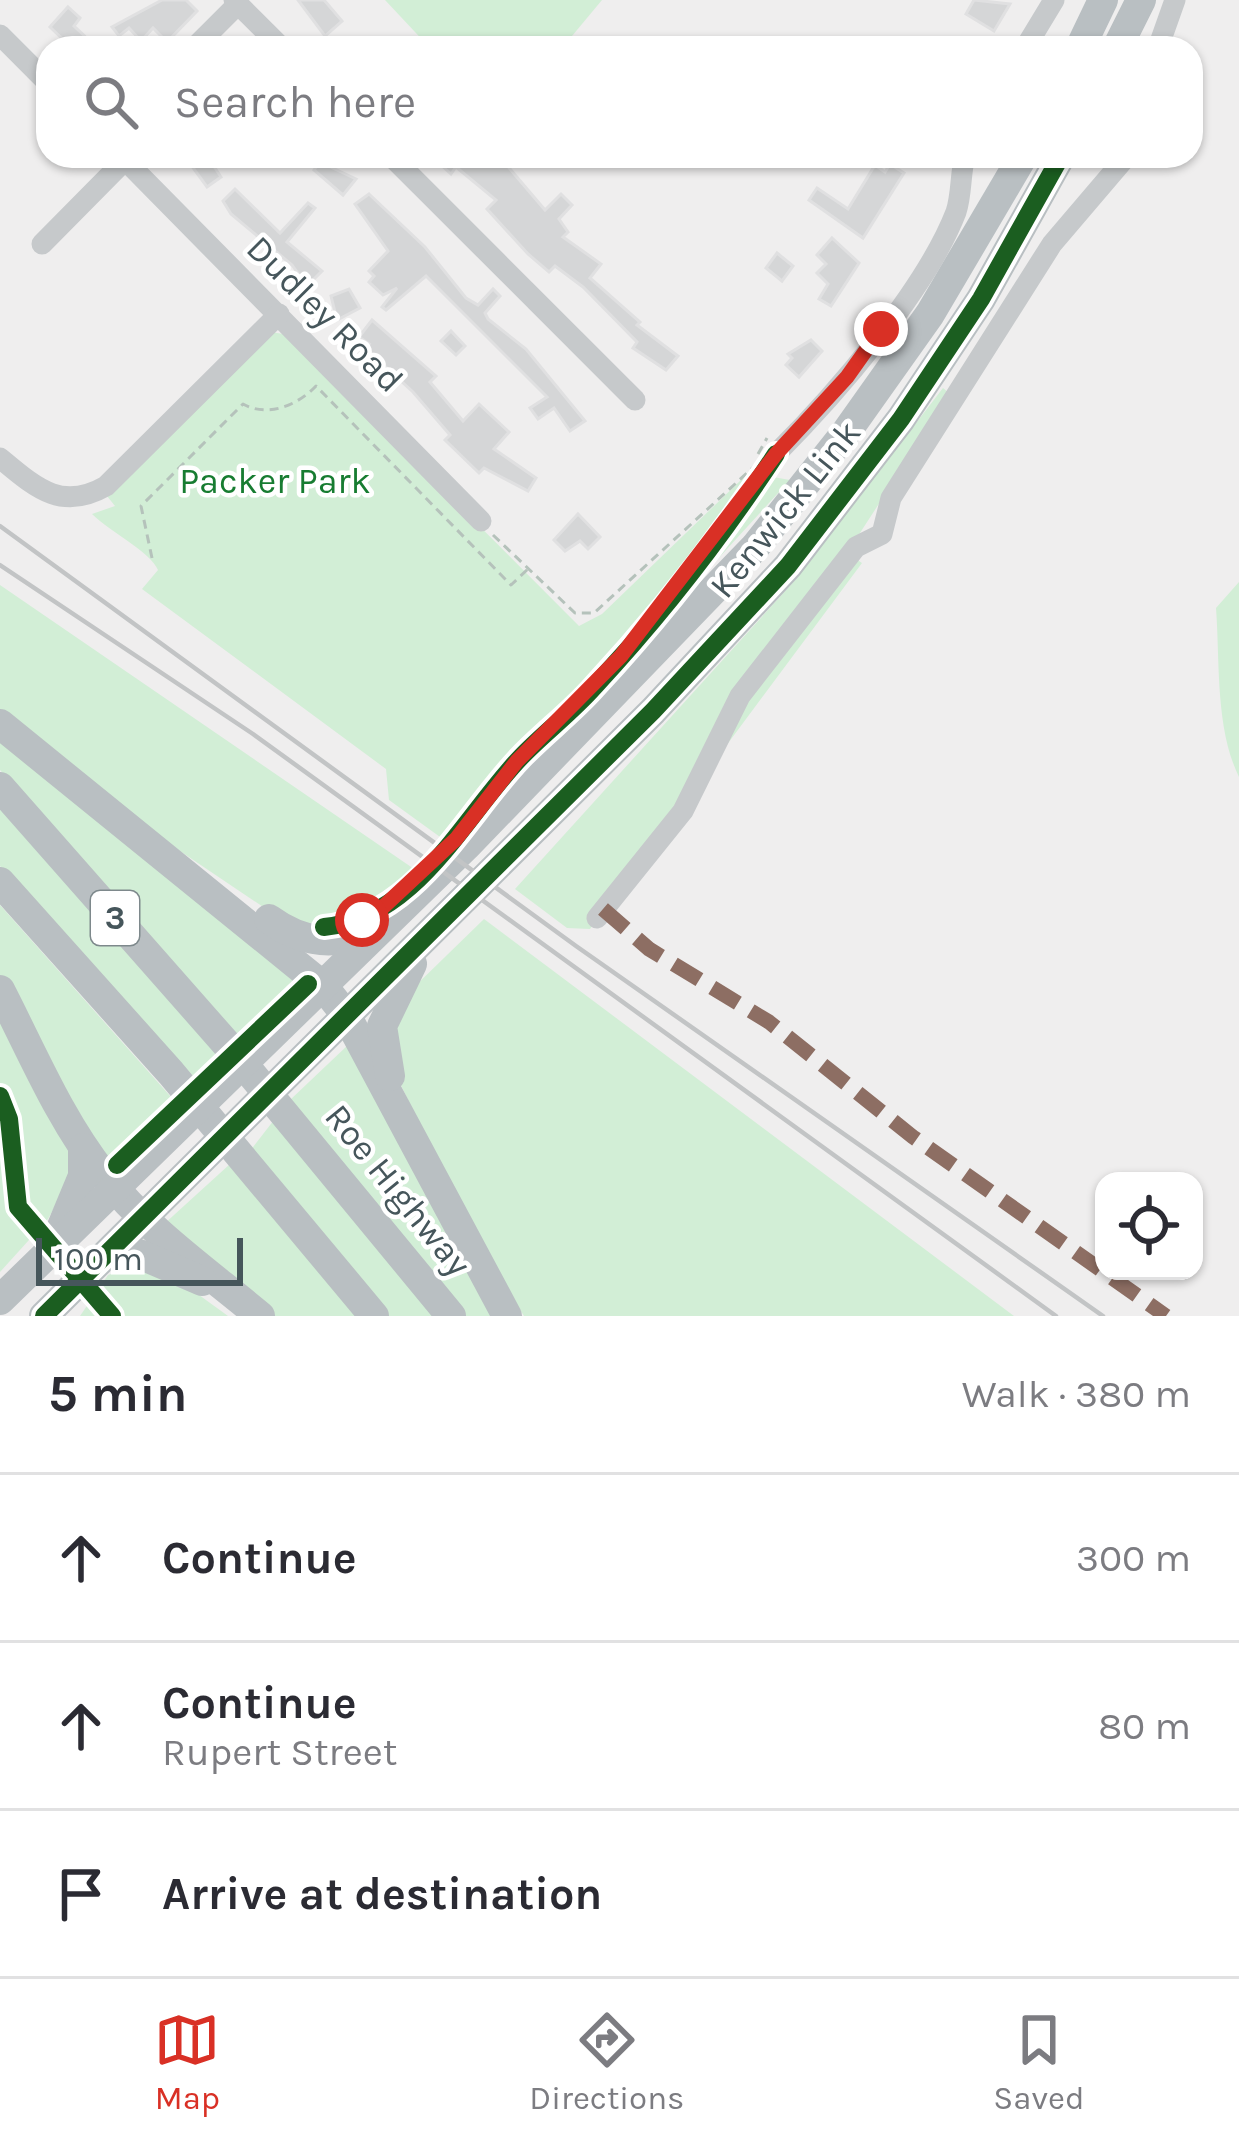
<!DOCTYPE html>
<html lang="en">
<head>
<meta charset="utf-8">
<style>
	:root { --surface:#fff; --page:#f7f7f7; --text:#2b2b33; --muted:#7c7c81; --line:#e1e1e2; --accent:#d93025 }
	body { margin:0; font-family:Karla,sans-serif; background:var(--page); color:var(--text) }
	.controls { position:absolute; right:36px; bottom:36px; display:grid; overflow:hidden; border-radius:24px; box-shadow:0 3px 9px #0004 }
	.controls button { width:108px; height:108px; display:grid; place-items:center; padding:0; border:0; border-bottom:3px solid var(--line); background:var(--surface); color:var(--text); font:60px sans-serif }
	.scale { position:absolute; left:36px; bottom:30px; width:207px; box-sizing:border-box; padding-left:12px; border:6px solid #46565b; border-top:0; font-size:33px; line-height:42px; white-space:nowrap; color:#46565b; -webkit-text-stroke:9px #fff; paint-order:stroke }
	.stop { position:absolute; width:36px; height:36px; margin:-27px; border:9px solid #d93025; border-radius:50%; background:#fff }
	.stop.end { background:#d93025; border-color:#fff; box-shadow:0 3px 12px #0008 }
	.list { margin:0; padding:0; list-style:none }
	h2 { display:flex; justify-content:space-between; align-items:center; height:156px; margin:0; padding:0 48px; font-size:51px }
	h2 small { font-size:39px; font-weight:400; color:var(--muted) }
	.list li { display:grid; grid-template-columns:78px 1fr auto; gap:36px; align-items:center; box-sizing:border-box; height:168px; padding:0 48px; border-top:3px solid var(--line) }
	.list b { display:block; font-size:45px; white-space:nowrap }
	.list p { margin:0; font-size:39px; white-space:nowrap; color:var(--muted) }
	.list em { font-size:39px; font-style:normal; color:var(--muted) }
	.icon { flex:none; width:66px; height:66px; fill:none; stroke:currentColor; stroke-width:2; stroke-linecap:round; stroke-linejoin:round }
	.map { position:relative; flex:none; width:1239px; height:1316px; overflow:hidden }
	.search { position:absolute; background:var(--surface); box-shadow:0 3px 9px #0004; left:36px; right:36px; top:36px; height:132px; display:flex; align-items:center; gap:30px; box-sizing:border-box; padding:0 42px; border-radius:36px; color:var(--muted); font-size:45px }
	.sheet { height:660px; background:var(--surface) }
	nav { display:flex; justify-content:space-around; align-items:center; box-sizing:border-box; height:168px; border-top:3px solid var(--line); background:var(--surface); font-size:33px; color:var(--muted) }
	nav a { display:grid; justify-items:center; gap:6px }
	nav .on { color:var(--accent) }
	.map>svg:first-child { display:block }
</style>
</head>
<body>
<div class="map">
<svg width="1239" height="1316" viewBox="0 0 1239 1316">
	<rect width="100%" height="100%" fill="#efeeee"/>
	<g fill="#d2eed6">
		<polygon points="385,0 602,0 562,48 430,48"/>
		<path d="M271 332 289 335 579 626 602 614 742 479 751 476 761 484 773 477 790 480 460 841 453 837 447 842 389 800 386 769 142 589 158 570C150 551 111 533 92 514L115 506 107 496Z"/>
		<polygon points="943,388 950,394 847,553 862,563 590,929 567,928 515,889 797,578"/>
		<path d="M1239 582V777C1215 728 1220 661 1216 608Z"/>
		<polygon points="0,585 417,871 365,915 322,926 284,921 177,849 0,712"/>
		<polygon points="0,734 304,980 239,1041 0,770"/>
		<polygon points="0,809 225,1062 194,1092 0,866"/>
		<polygon points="0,905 179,1106 116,1163 105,1160 0,980"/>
		<polygon points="484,919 1014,1316 524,1316 474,1239 398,1079 396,1031 408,993"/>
		<polygon points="0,1014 77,1165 48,1219 0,1272"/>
		<polygon points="348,1045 496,1316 466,1316 289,1101"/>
		<polygon points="274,1120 433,1316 386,1316 250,1151"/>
		<polygon points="230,1164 359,1316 275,1316 163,1225"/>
		<polygon points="132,1266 177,1279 228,1316 80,1316 108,1275"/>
	</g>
	<g fill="#d5d6d7" stroke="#e0e0e1" stroke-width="3">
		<polygon points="162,0 186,0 197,11 167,42 153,28 141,41 129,28 119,36 112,27"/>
		<polygon points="298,0 324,0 342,21 325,36"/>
		<polygon points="974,0 1010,4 994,31 966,14"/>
		<polygon points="68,7 80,18 74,26 91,42 86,48 72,48 50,27"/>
		<polygon points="207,156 221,177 207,187 191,165"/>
		<polygon points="443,156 470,156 482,166 490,156 499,156 545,210 561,194 572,205 559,219 568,232 563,237 601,264 590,278 640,322 637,325 678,356 666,370 633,348 637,342 583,287 555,266 549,272 528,254 487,209 496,200 456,167 451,174 439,163"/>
		<polygon points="320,162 356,179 343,195 314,170"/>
		<polygon points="890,164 904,173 863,238 809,200 817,188 848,209 875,165 885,172"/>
		<polygon points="235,189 280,233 308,203 315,208 287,242 322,271 307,286 292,265 231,214 223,201"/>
		<polygon points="369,194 425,247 466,298 478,305 493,289 500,296 485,313 488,319 526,349 585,421 570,431 554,408 538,419 530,408 547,397 426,276 386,310 382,307 397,288 383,295 369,282 374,276 369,271 388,251 355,204"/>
		<polygon points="832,238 859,263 831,306 819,299 828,284 817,273 826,264 817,255"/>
		<polygon points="777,253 793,266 782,281 766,268"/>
		<polygon points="349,289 360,308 337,320 331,296"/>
		<polygon points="372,320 436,376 430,382 463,421 479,404 509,432 494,449 536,478 528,491 484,468 479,473 445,440 450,435 413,392 365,348 369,344 359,337"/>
		<polygon points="451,331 465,346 456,355 441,341"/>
		<polygon points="811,340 822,351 799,377 786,365 792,358 788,354"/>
		<polygon points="578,514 600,537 588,549 580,541 565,551 554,540"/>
	</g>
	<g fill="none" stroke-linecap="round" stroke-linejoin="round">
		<g stroke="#b5c2bb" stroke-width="3" stroke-dasharray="9 6" stroke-linecap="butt">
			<polyline points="758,454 767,438"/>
			<polyline points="493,535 575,613 594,613 759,462"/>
			<path d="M152 558 141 506 243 404C268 418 298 405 316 386L511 585 529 568"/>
		</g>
		<g stroke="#c6c9cb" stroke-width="21">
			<polyline points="234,0 282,48"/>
			<polyline points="0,35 48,83"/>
			<polyline points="194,48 238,4"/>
			<polyline points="1025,48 1054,0"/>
			<polyline points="1158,48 1175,0"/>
			<polyline points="121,156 481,521"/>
			<polyline points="391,156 635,400"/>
			<polyline points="42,244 125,160"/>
			<path d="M776 454C835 395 926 290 956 212 962 194 960 174 965 156"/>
			<path d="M0 458C35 487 61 512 106 486L279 314"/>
			<polyline points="597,918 683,811 740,696 856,547 882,534 891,498 1052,244 1127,156"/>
		</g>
		<g stroke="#b9bfc2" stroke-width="30">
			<polyline points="1080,48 1103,0"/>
			<polyline points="1117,48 1141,0"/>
			<polyline points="0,724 323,986 346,1015 507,1316"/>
			<polyline points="0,787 230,1048 451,1316"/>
			<polyline points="0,882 171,1073 374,1316"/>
			<path d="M269 919C303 944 337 947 374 929"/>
			<path d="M0 990C32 1052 60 1120 103 1174 147 1230 206 1271 260 1316"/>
			<polyline points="390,1076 382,1026 412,964"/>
			<polyline points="58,1236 83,1176 83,1148"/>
			<polyline points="109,1254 139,1254 202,1281"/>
			<polyline points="0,1300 466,846 755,547 847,431 930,314 1023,156"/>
			<polyline points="44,1316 653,711 788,566 901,419 981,299 1061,156"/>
		</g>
		<g stroke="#c2c4c5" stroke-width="4.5">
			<polyline points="0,526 576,946 1103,1316"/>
			<polyline points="0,565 253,734 1056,1316"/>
		</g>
		<polyline stroke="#8d6e63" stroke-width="15" stroke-dasharray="30 15" stroke-linecap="butt" points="603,909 649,949 769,1022 913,1137 1166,1316"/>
		<defs>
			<g id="cycleway">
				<path d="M324 927C416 919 464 816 521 757 544 733 572 712 594 687 660 616 723 535 776 454"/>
				<polyline points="0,1096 9,1119 18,1207 112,1316"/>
				<polyline points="117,1165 308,984"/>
				<polyline points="44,1316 653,711 788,566 901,419 981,299 1061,156"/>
			</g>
		</defs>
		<use href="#cycleway" stroke="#fff" stroke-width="26"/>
		<use href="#cycleway" stroke="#1b5e20" stroke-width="18"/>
	</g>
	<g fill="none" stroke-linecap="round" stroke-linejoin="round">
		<polyline stroke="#d93025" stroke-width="15" points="362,920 381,909 456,839 517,761 621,656 776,454 847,377 881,329"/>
	</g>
	<g text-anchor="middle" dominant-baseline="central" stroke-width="9" stroke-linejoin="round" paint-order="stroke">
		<rect fill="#fff" stroke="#7e898c" stroke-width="3" x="91" y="891" width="48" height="54" rx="9"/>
		<g font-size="33" font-weight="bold" fill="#46565b">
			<text x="115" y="918">3</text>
		</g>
		<g font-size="36" fill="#46565b" stroke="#fff">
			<text transform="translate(325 314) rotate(45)">Dudley Road</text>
			<text transform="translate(785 509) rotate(-51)">Kenwick Link</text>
			<text transform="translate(398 1190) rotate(51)">Roe Highway</text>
		</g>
		<g font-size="36" fill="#177c31" stroke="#fff">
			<text x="275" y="481">Packer Park</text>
		</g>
	</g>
</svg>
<div class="controls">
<button><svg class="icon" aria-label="locate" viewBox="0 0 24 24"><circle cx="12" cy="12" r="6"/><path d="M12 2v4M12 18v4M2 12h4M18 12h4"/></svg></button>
</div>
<div class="scale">100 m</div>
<div class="stop" style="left:362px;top:920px"></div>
<div class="stop end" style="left:881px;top:329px"></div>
<div class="search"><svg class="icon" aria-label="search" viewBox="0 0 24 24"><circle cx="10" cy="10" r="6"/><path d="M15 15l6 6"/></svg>Search here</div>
</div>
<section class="sheet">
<h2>5 min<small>Walk · 380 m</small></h2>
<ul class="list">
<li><svg class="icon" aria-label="ahead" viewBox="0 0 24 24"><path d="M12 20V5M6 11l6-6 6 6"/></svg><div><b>Continue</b></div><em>300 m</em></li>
<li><svg class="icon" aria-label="ahead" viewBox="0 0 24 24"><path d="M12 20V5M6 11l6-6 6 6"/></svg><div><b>Continue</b><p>Rupert Street</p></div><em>80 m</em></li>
<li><svg class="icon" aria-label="arrive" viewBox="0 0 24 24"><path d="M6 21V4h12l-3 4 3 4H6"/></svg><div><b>Arrive at destination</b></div></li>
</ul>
</section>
<nav>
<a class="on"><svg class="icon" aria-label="map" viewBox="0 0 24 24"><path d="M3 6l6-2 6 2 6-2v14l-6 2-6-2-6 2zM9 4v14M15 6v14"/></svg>Map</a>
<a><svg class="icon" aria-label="directions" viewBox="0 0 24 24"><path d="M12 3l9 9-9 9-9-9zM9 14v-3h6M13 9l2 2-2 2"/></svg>Directions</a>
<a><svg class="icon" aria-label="saved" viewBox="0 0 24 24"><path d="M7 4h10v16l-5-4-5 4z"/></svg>Saved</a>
</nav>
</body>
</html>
